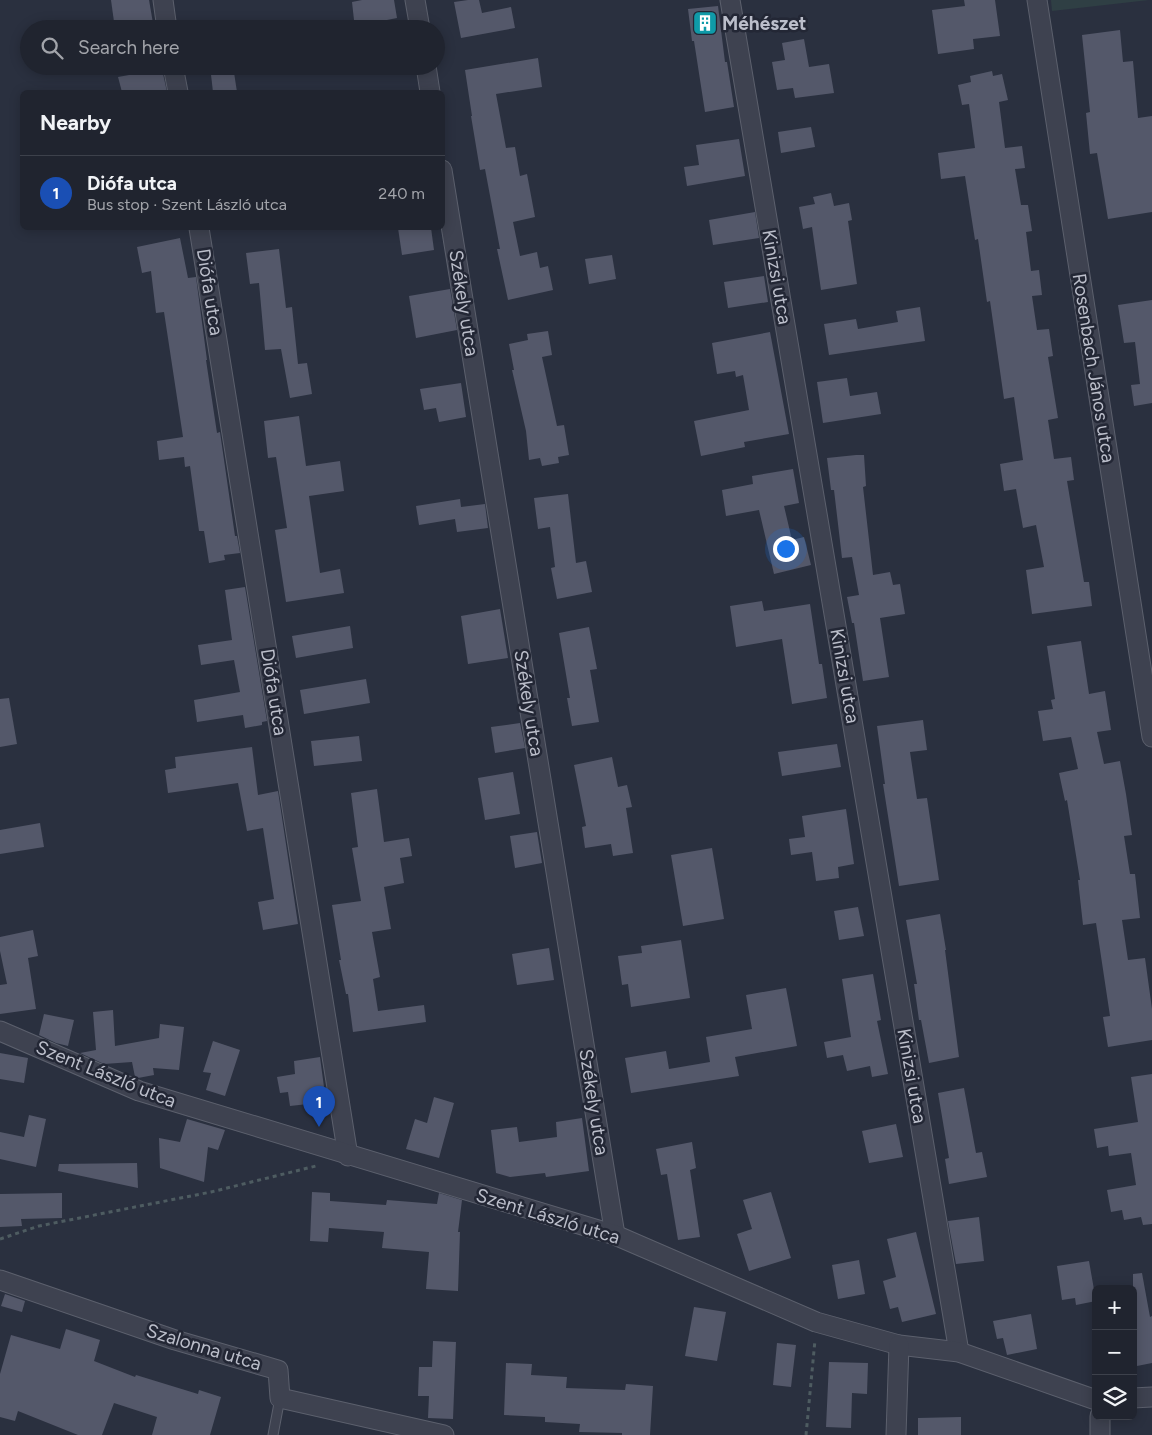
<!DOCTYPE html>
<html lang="en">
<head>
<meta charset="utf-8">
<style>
	:root { --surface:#20242f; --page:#2d303b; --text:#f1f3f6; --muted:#a2a4aa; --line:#3d414b; --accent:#db2777 }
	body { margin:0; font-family:Figtree,sans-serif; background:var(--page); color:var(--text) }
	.controls { position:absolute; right:15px; bottom:15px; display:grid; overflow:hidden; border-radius:8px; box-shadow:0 2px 12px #0003 }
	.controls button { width:45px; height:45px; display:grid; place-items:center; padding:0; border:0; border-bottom:1px solid var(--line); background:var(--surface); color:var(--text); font:25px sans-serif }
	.you { position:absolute; left:785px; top:548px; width:18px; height:18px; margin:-12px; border:4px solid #fff; border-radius:50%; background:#1a73e8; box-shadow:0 0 0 8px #1a73e833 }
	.badge { display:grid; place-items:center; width:32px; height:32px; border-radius:50%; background:var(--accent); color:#fff; font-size:16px; font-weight:700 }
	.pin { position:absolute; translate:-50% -41px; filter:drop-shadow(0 1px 2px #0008) }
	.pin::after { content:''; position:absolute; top:26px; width:18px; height:15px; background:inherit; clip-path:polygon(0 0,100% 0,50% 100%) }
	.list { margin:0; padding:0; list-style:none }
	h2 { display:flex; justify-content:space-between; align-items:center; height:65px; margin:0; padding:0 20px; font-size:21px }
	h2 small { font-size:16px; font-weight:400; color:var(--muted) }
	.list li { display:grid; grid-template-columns:32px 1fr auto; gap:15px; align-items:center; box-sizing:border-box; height:75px; padding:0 20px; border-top:1px solid var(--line) }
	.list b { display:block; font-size:19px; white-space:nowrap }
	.list p { margin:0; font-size:16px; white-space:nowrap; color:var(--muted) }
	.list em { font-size:16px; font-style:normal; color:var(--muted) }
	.icon { flex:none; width:28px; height:28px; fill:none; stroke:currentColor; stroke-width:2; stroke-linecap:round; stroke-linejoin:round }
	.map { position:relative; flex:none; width:1152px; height:1435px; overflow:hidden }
	.search { position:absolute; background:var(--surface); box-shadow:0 2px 12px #0003; left:20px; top:20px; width:425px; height:55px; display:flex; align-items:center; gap:12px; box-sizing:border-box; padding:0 18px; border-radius:28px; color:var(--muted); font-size:19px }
	.panel { position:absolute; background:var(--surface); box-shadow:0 2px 12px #0003; left:20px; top:90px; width:425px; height:140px; border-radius:8px }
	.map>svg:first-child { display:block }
</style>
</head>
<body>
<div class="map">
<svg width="1152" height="1435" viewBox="0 0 1152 1435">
	<rect width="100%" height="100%" fill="#2a303f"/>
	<polygon fill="#2f3f44" points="1051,0 1149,0 1052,11"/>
	<g fill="#54586a">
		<polygon points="111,0 149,0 154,29 115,29"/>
		<polygon points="362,0 394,0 397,18 387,20 388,29 355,29 352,2"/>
		<polygon points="468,0 479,0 482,13 511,7 515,28 461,38 454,2"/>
		<polygon points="964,0 995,0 1000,36 973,39 974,49 938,54 932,10 965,6"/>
		<polygon points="718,6 725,62 727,62 734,107 705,112 694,41 692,41 688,9"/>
		<polygon points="1120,30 1123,62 1133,61 1138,118 1152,116 1152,212 1108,219 1097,153 1090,154 1086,113 1090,112 1082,35"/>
		<polygon points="804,39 809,67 829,64 834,93 795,98 793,88 777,90 772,62 785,60 782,43"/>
		<polygon points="538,58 542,87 496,94 506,148 515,147 520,176 527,174 535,217 513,222 520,256 537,252 540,268 548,266 553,290 508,300 497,249 500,249 485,169 480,170 471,116 472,116 465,70"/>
		<polygon points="210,66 233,66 237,92 213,92"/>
		<polygon points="162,69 167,92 122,92 118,77"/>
		<polygon points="992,71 993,76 1002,74 1008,100 999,102 1005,148 1022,146 1025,168 1015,169 1021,205 1028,205 1032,231 1026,232 1031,271 1039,270 1042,295 1032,296 1037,330 1049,329 1053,356 1048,357 1058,418 1048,420 1054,459 1071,457 1074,480 1067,481 1084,582 1089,582 1092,606 1032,614 1026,570 1044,567 1036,525 1023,528 1016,489 1004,491 1000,464 1023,460 1014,397 1004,399 990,301 987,302 978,239 975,240 965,176 941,179 938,153 975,148 969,104 962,105 958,85 971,82 970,76"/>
		<polygon points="811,127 815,147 781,153 778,132"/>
		<polygon points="739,139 745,176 687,186 684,167 699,165 696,145"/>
		<polygon points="831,193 834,206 849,203 852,220 848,221 857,284 821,290 812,227 803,229 799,207 815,204 813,197"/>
		<polygon points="755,212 759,238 713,245 709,220"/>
		<polygon points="398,228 431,228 434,250 402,255"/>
		<polygon points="180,238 188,278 196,277 207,360 206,360 217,433 220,432 235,536 237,536 240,553 224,555 225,560 209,563 204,531 199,531 190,466 185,467 184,457 159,460 157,441 183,437 164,312 156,313 151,271 142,273 137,247"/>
		<polygon points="279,249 286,308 292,307 298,364 307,363 312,394 290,398 281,349 265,350 259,283 250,284 246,253"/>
		<polygon points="612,255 616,279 589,284 585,259"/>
		<polygon points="764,276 768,302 728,308 724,282"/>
		<polygon points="450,289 457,330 416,338 409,296"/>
		<polygon points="1152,300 1152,403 1134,406 1131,385 1140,384 1135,342 1124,343 1118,305"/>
		<polygon points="920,307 925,341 829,355 824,324 856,319 858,329 898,322 896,311"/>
		<polygon points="548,331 552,355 542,357 557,426 564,425 569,455 558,457 559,463 542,466 540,458 529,460 526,431 512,370 514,370 509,344 528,340 527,334"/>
		<polygon points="770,332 789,434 744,442 745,447 701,456 694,421 749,410 743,375 736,377 735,371 717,374 712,343"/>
		<polygon points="847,378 850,396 877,392 881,414 823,423 817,382"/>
		<polygon points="461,383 466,417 439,422 436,408 424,410 420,389"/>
		<polygon points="299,416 306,466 340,461 344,491 309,496 320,573 340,569 344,593 286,602 275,530 287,528 276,457 268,458 264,421"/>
		<polygon points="856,455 864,455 866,486 863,487 873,575 890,572 893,585 900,584 905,614 880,618 889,677 863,681 854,623 852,623 847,597 859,595 852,557 842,558 834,490 831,490 827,458"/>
		<polygon points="793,469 799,503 784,506 792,540 804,537 811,565 774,574 759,510 726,516 722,490 753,484 752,476"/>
		<polygon points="568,494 576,563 586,561 592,592 557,599 551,568 555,567 550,527 538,529 534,498"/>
		<polygon points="460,499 461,507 485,504 488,528 457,532 455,519 419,525 416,506"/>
		<polygon points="245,587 267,721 262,722 262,725 245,728 243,715 197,722 194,700 240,692 234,660 201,665 198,645 232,640 225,590"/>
		<polygon points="762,601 764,611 810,604 819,664 822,664 827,698 792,704 782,639 736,647 730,606"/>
		<polygon points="500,609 508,658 468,664 461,616"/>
		<polygon points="350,626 353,648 296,658 292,636"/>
		<polygon points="589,627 597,669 590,670 599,722 572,726 567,698 570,698 559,633"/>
		<polygon points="1081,641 1089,694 1105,691 1111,730 1097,732 1104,764 1120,761 1126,794 1132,835 1124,836 1130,874 1135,874 1140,918 1122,920 1128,960 1145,958 1152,1009 1152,1040 1108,1047 1103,1017 1110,1016 1096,923 1083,925 1078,880 1080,880 1067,800 1065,801 1059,773 1078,769 1071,737 1043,741 1038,711 1053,709 1051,700 1055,699 1047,646"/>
		<polygon points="366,679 370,703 304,714 300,690"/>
		<polygon points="9,698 17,744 0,747 0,699"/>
		<polygon points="923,720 927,750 910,752 917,799 927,798 939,880 899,886 883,784 885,784 877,726"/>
		<polygon points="520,723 525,748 495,753 491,727"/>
		<polygon points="359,736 362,761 314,766 311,741"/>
		<polygon points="837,744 841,767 782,776 778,752"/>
		<polygon points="252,747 258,795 278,791 298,924 263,930 258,902 274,899 263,828 247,831 238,783 168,793 165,770 176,768 175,757"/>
		<polygon points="612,757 618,787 627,785 632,807 626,808 633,853 613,856 611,844 585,848 582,827 586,826 574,765"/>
		<polygon points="513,772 520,814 485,820 478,778"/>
		<polygon points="377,789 384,842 409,838 412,856 400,858 404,883 384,887 391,929 372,932 380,977 373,979 378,1011 424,1005 426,1022 353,1032 348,994 346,994 339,960 341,960 332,905 361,901 352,848 358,847 351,793"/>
		<polygon points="846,809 854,864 838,867 839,878 816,881 812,852 791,855 789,839 805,837 802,816"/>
		<polygon points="40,823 44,847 0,854 0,830"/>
		<polygon points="537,832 542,863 515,868 510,836"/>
		<polygon points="712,848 724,919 683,926 671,855"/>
		<polygon points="858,907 864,936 839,940 834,911"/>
		<polygon points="940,914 946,950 945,950 959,1057 929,1063 921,1020 919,1020 914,984 917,984 906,920"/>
		<polygon points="33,930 38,956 28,958 36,1009 0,1014 0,985 7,984 0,951 0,937"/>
		<polygon points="681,940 690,998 631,1007 628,984 622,985 618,956 642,953 641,946"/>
		<polygon points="549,948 554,980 517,985 512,954"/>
		<polygon points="873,974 881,1020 877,1021 888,1074 872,1077 870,1066 847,1071 843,1055 827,1058 824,1042 851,1037 842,979"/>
		<polygon points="786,988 797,1046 735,1057 739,1076 631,1093 625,1058 666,1051 669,1069 710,1062 706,1037 752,1029 746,995"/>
		<polygon points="113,1010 115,1046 159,1038 160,1024 184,1027 179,1070 153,1068 154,1075 138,1078 135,1077 132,1062 104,1064 80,1053 96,1050 93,1012"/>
		<polygon points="44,1014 74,1020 68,1046 56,1043 39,1035"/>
		<polygon points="213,1041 240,1050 225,1096 206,1090 211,1073 203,1072"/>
		<polygon points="0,1053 28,1058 24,1083 0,1079"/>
		<polygon points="320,1057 326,1102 290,1106 288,1092 280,1093 277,1077 295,1074 294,1061"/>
		<polygon points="1152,1074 1152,1224 1143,1225 1141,1217 1124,1220 1122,1210 1111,1212 1107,1190 1136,1185 1131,1153 1109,1156 1108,1146 1097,1148 1094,1129 1138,1122 1131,1077"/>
		<polygon points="964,1088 976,1153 982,1152 987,1177 949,1184 945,1159 949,1158 938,1093"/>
		<polygon points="434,1097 454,1103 439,1158 406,1149 415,1119 427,1123"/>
		<polygon points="29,1115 46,1119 36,1167 0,1159 0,1132 24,1137"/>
		<polygon points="582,1118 589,1171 546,1177 545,1173 510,1177 496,1173 491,1130 517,1127 519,1142 557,1137 556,1122"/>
		<polygon points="187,1119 225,1130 218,1150 208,1147 204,1182 160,1168 159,1138 180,1142"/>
		<polygon points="896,1124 903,1157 869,1163 862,1131"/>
		<polygon points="692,1142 696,1168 690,1170 700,1237 678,1240 667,1174 661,1175 656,1149"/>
		<polygon points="137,1163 138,1188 58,1171 59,1164"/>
		<polygon points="312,1192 330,1193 330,1201 386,1205 387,1200 437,1204 439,1193 462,1200 458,1232 460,1232 458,1291 426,1289 429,1252 382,1248 384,1232 329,1228 328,1242 310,1241"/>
		<polygon points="771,1192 791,1258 749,1271 737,1234 752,1229 743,1200"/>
		<polygon points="62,1193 62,1218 21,1219 22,1226 0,1227 0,1194"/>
		<polygon points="979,1217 984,1261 956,1264 948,1221"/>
		<polygon points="916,1232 936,1314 902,1322 898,1307 890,1309 883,1281 896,1277 887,1239"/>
		<polygon points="859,1260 865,1294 838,1299 832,1265"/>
		<polygon points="1089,1261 1096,1301 1076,1305 1075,1298 1062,1300 1057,1266"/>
		<polygon points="1142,1273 1150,1317 1152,1316 1152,1363 1137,1366 1133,1346 1133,1274"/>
		<polygon points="5,1294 25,1301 22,1312 1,1306"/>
		<polygon points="694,1307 726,1312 717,1361 685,1356"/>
		<polygon points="1031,1314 1037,1349 1007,1355 1003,1338 997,1339 993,1321"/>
		<polygon points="66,1329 100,1340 94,1361 135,1377 136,1375 198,1394 199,1390 221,1397 210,1435 152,1435 157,1417 114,1403 102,1435 78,1435 18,1411 15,1421 0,1417 0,1374 11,1335 60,1349"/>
		<polygon points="433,1341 456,1342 453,1419 428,1418 429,1396 418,1396 419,1367 432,1367"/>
		<polygon points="777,1343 796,1345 791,1387 773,1385"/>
		<polygon points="829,1362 868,1363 867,1394 852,1393 851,1428 826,1427"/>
		<polygon points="506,1363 532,1364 531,1375 567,1377 566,1388 625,1390 626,1384 653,1386 650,1435 622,1435 622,1433 579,1432 580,1424 545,1422 545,1417 504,1415"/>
		<polygon points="961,1417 961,1435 918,1435 918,1418"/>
	</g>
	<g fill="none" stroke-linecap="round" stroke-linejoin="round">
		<defs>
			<polyline id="lane" points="273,1435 280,1398"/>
			<g id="street">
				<polyline points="163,0 167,29"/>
				<polyline points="415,0 420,29"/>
				<polyline points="730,0 959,1352"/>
				<polyline points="1037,0 1152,737"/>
				<polyline points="173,66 178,92"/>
				<polyline points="426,66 430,92"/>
				<polyline points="442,170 615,1235"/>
				<polyline points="199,228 348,1156"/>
				<polyline points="0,1031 139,1091 615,1235 816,1322 899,1345 959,1352 1096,1400"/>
				<polyline points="0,1280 175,1340 278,1370 280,1398 444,1435"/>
				<polyline points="1133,1398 1152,1397"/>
				<polyline points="896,1435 899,1345"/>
				<polyline points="1100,1435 1100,1416"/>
			</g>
		</defs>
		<use href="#lane" stroke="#5c606d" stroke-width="11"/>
		<use href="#street" stroke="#5c606d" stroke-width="21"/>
		<g stroke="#4e5c61" stroke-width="3" stroke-dasharray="4 4" stroke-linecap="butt">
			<polyline points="0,1239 39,1226 211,1192 316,1166"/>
			<polyline points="806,1435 815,1340"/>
		</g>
		<use href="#lane" stroke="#3e4250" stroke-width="9"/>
		<use href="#street" stroke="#3e4250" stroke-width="19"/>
	</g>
	<defs>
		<symbol id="building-square" viewBox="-11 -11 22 22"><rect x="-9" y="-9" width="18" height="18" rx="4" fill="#0f9aa8" stroke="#232735"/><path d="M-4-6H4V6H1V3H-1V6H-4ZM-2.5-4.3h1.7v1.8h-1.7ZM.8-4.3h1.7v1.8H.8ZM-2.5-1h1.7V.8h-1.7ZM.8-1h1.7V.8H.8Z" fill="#fff"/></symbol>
	</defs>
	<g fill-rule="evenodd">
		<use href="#building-square" x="691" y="9" width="28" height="28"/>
	</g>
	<g text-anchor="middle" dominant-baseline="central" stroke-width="5" stroke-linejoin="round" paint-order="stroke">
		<g font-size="19" font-weight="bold" fill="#bbbeca" stroke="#232735" text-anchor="start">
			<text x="722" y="23">Méhészet</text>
		</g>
		<g font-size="19" fill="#bbbeca" stroke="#232735">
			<text transform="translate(777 277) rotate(80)">Kinizsi utca</text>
			<text transform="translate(210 292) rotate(81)">Diófa utca</text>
			<text transform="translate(464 303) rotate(81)">Székely utca</text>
			<text transform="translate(1094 368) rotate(81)">Rosenbach János utca</text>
			<text transform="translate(845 676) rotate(80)">Kinizsi utca</text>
			<text transform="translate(274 692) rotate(81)">Diófa utca</text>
			<text transform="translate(529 703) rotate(81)">Székely utca</text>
			<text transform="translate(106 1074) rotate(22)">Szent László utca</text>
			<text transform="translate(912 1076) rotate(80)">Kinizsi utca</text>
			<text transform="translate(594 1102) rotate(81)">Székely utca</text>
			<text transform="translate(548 1216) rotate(17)">Szent László utca</text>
			<text transform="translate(204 1347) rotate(17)">Szalonna utca</text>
		</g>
	</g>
</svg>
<div class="controls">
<button>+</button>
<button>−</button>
<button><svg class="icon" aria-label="layers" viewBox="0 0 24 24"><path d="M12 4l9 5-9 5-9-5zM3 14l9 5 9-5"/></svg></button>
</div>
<div class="you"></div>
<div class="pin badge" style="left:319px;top:1127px;background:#1a4fb4">1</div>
<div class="search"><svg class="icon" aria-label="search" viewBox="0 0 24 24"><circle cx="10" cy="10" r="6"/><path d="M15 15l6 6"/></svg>Search here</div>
<section class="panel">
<h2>Nearby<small></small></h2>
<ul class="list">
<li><span class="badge" style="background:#1a4fb4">1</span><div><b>Diófa utca</b><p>Bus stop · Szent László utca</p></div><em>240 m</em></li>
</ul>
</section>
</div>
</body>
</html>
